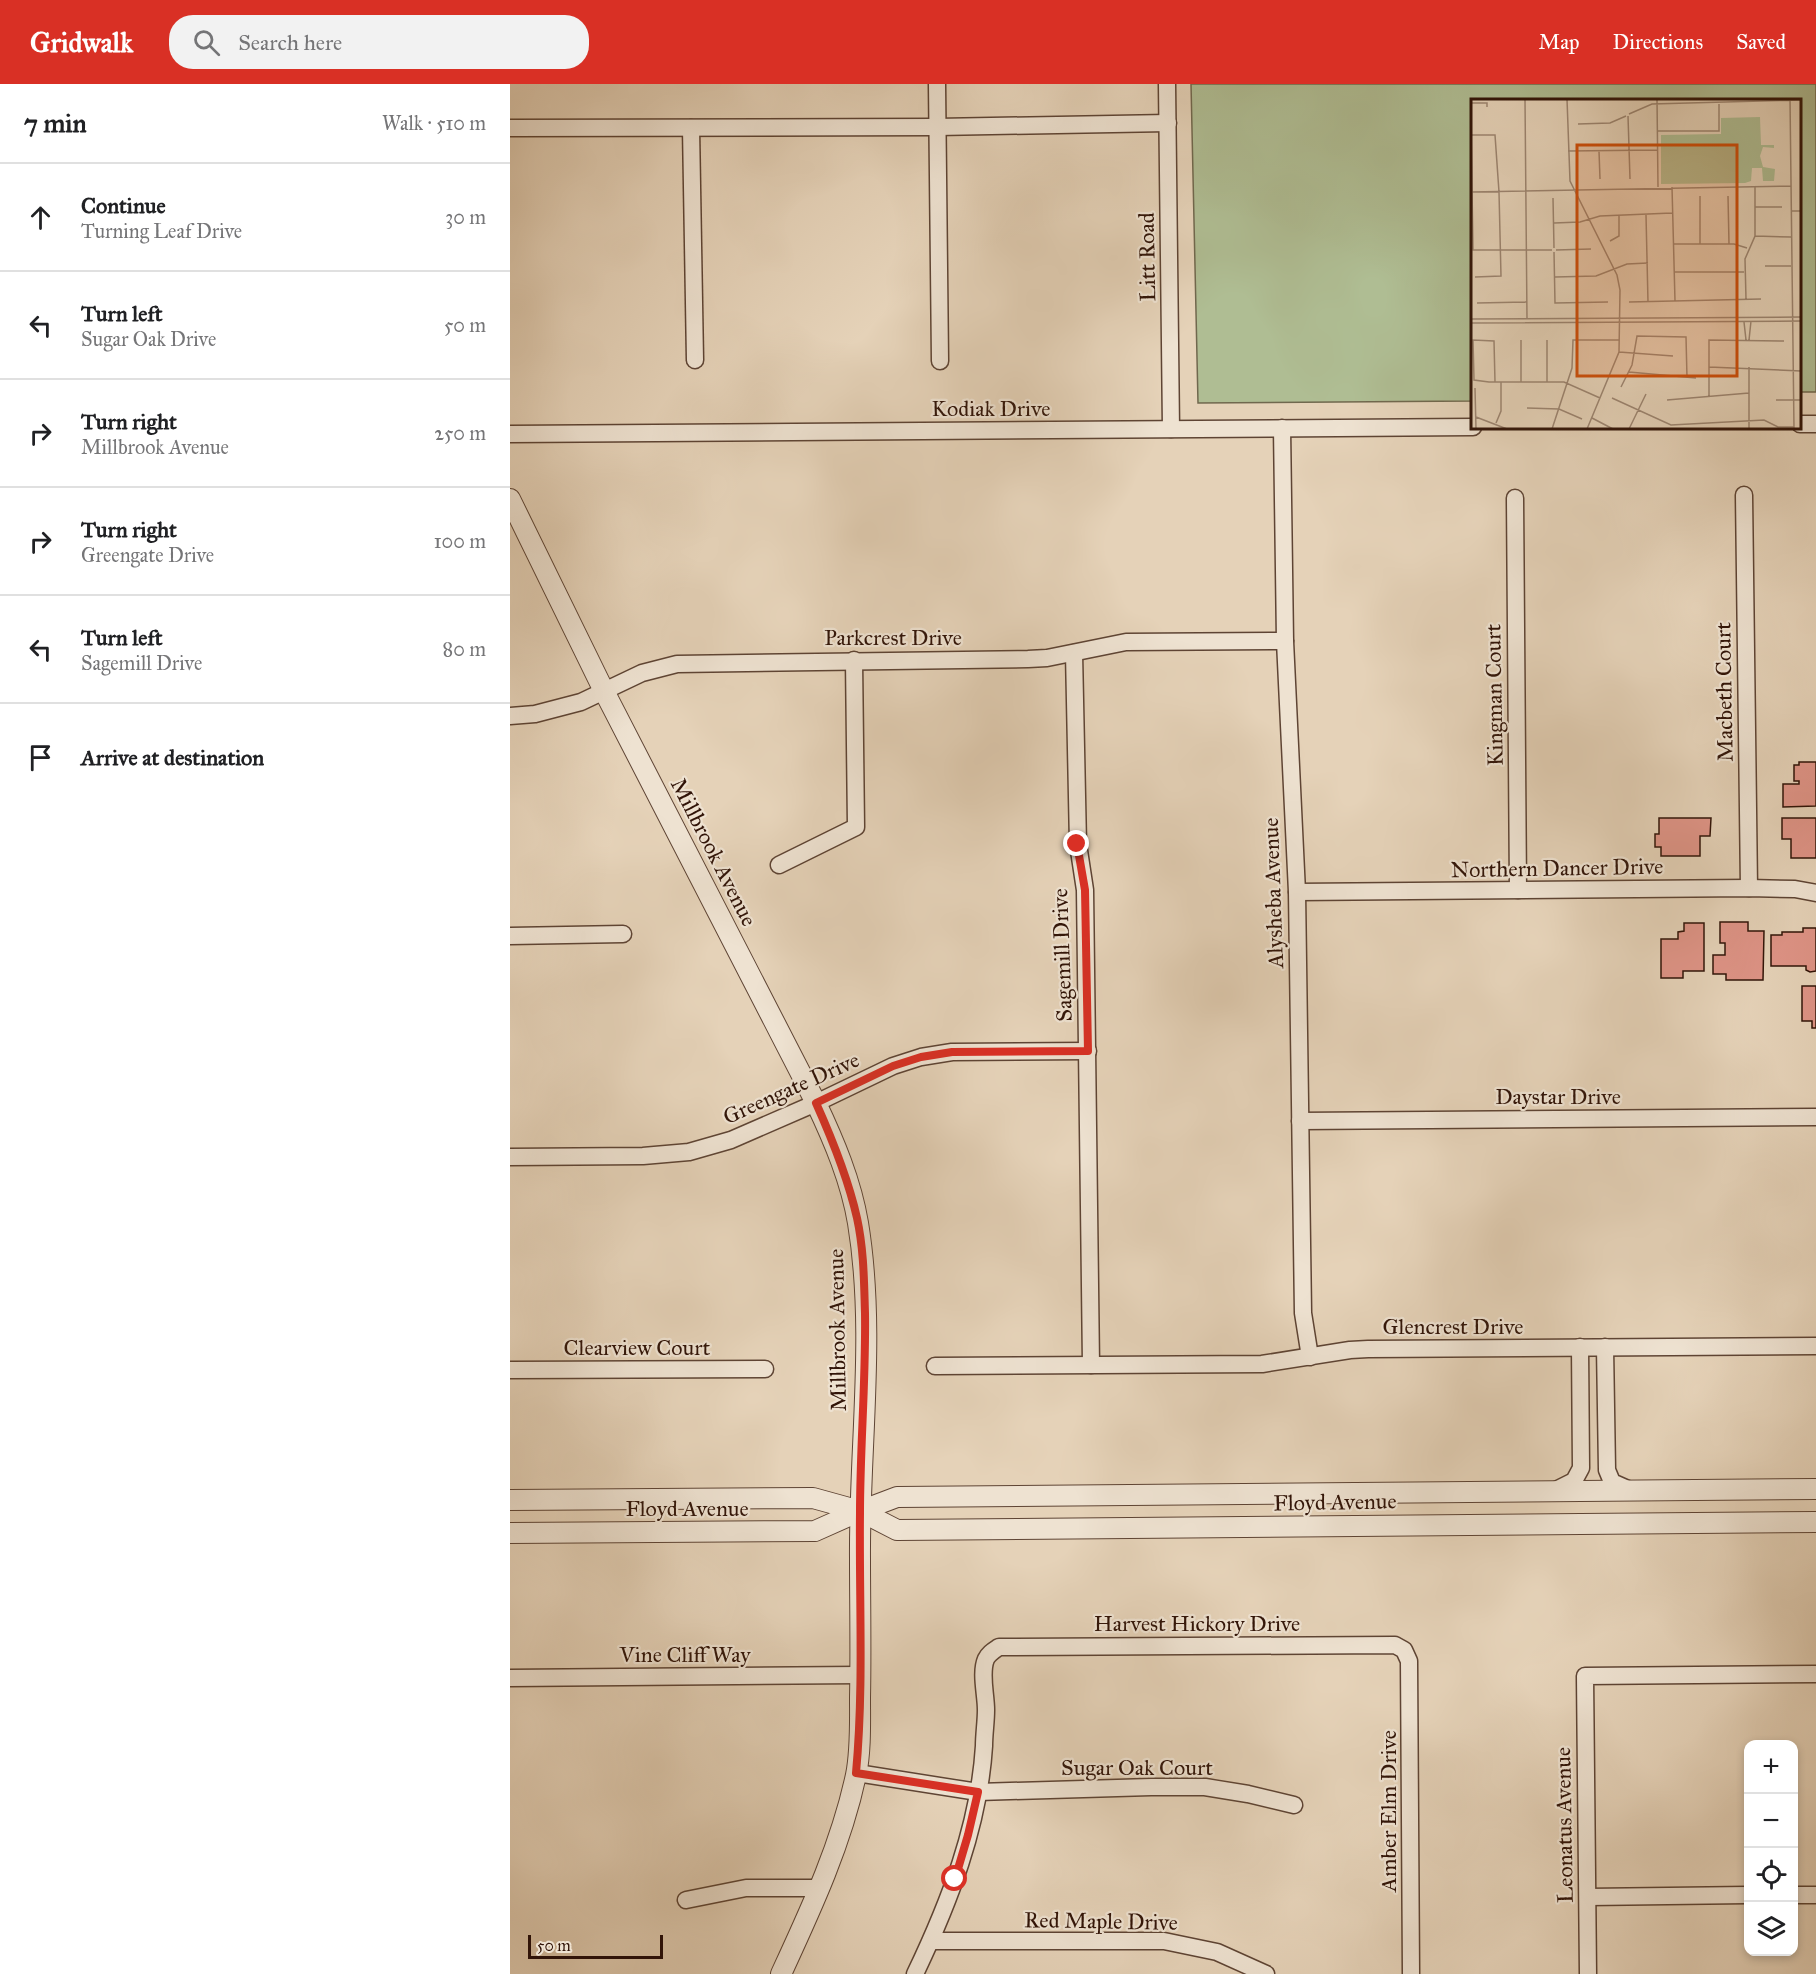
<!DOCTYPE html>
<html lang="en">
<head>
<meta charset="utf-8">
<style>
	:root { --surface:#fff; --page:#f2f2f2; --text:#202124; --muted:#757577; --line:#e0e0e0; --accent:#d93025 }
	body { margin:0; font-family:"IM FELL Great Primer",serif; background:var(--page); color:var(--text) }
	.controls { position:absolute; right:18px; bottom:18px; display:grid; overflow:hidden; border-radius:12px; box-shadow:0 3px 9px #0003 }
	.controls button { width:54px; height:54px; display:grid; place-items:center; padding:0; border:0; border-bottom:2px solid var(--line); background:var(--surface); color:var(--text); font:30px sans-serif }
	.scale { position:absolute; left:18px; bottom:15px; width:135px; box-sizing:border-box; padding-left:6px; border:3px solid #311408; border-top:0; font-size:16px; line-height:21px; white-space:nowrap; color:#311408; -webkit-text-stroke:4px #eee2d1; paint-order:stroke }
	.stop { position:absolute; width:18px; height:18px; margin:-14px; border:4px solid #d93025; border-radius:50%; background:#fff }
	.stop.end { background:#d93025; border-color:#fff; box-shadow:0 2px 6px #0008 }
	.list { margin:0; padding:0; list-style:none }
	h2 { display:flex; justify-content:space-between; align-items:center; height:78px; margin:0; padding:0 24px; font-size:26px }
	h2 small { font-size:20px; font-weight:400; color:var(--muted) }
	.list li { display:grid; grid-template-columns:39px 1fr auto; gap:18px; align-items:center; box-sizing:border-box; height:108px; padding:0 24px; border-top:2px solid var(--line) }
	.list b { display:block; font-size:22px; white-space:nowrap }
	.list p { margin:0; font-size:20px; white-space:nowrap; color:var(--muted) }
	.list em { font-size:20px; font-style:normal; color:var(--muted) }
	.icon { flex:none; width:33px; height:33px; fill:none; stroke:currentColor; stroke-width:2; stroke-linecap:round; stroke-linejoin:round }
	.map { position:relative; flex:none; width:1306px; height:1890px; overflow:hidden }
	header { display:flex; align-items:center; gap:36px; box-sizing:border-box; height:84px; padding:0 30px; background:var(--accent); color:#fff }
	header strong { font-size:28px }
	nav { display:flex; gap:33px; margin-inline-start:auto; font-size:21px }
	.search { width:420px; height:54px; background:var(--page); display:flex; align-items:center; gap:15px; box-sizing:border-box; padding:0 21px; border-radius:24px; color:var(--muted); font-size:22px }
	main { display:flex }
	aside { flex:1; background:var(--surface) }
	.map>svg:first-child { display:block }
</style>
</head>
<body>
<header>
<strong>Gridwalk</strong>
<div class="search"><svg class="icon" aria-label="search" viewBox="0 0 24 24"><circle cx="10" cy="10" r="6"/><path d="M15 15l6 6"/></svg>Search here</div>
<nav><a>Map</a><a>Directions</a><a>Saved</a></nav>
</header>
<main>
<aside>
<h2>7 min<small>Walk · 510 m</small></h2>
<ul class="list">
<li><svg class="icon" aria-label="ahead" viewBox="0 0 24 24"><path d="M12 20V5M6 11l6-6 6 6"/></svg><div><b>Continue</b><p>Turning Leaf Drive</p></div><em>30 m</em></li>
<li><svg class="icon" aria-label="left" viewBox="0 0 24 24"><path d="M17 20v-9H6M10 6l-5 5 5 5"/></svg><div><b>Turn left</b><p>Sugar Oak Drive</p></div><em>50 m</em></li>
<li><svg class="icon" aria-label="right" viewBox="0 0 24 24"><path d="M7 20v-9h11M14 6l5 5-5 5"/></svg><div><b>Turn right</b><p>Millbrook Avenue</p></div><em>250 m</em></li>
<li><svg class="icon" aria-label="right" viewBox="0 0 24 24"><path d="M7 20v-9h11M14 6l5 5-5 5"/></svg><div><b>Turn right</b><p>Greengate Drive</p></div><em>100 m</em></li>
<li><svg class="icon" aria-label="left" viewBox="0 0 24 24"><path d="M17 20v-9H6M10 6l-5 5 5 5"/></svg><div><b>Turn left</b><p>Sagemill Drive</p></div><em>80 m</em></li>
<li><svg class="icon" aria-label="arrive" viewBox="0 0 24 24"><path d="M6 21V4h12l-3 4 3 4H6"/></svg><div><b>Arrive at destination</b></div></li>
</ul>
</aside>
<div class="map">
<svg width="1306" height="1890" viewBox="0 0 1306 1890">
	<rect width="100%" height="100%" fill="#e5d2b8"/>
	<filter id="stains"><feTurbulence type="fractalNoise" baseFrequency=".00333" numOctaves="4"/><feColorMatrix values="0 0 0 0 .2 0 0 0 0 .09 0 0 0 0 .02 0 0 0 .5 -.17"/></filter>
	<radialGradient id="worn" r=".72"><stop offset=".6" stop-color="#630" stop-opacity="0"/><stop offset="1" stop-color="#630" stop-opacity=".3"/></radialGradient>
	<polygon fill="#afbd93" stroke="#70684e" stroke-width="1.5" points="681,0 1306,0 1306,308 1290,308 1290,16 963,16 962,317 688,319"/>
	<g fill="#df9487" stroke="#311408" stroke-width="1.5">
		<polygon points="1289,678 1306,678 1306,722 1273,723 1273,700 1289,700 1289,697 1284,697 1284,681 1289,681"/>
		<polygon points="1149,734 1201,734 1200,752 1190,752 1190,772 1151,772 1151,763 1145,763 1145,750 1149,750"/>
		<polygon points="1272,734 1306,734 1306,774 1281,774 1281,755 1272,755"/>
		<polygon points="1210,838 1238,838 1238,847 1254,847 1253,896 1216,896 1216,890 1203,890 1203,871 1215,871 1215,859 1210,859"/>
		<polygon points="1174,839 1194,839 1194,887 1173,887 1173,894 1151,894 1151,855 1168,855 1168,848 1174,847"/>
		<polygon points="1293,844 1306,844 1306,887 1300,888 1296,886 1296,882 1261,882 1261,851 1272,851 1272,848 1293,848"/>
		<polygon points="1292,902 1306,902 1306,944 1302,944 1302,937 1292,937"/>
	</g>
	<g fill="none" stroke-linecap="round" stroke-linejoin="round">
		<defs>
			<g id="minor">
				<polyline points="427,0 430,277"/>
				<polyline points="657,0 661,345"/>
				<polyline points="0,44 427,43 658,39"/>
				<polyline points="181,44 185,276"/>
				<polyline points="1290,340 1306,340"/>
				<polyline points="772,344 775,557 787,808 793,1229 800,1273"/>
				<polyline points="0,350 963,343"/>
				<polyline points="1234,411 1239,804"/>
				<polyline points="1005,414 1008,806"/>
				<polyline points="564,569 568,760 575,806 581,1281"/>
				<polyline points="0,632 25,630 71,618 132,589 167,580 518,575 537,574 616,558 775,557"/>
				<polyline points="269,781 346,743 344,576"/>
				<polyline points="787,808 1239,804 1285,805 1306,809"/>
				<polyline points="0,852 113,850"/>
				<polyline points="790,1037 1306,1033"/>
				<polyline points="0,1073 133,1072 179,1068 221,1056 306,1019 383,982 411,973 442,968 578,967"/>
				<polyline points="1095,1263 1097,1386 1102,1398 1120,1406"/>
				<polyline points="425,1282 752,1280 840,1266 858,1265 1306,1262"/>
				<polyline points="0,1286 255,1285"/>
				<polyline points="1044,1407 1064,1397 1071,1384 1070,1263"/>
				<polyline points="0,1594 350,1591"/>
				<polyline points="347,1689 468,1708 641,1703 695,1703 738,1710 784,1721"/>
				<polyline points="1284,1811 1306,1811"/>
				<polyline points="1078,1813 1238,1811"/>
				<polyline points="176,1816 236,1804 310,1804"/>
				<polyline points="421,1857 654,1857 707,1868 756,1890"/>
				<path d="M405 1890C439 1819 469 1742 474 1662 474 1650 476 1638 476 1626 476 1610 470 1589 476 1575 479 1569 483 1567 489 1563L885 1561 894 1566 899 1577 901 1890"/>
				<polyline points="1078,1890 1075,1592 1306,1590"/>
			</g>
			<g id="tertiary">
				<path d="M0 415 94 607 306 1019C324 1057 341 1097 348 1139 366 1249 349 1363 350 1474 350 1520 351 1567 350 1614 350 1639 351 1666 346 1691 331 1761 301 1825 271 1890"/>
				<polyline points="0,1416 303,1414 350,1427 387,1413 1306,1405"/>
				<polyline points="0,1449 305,1447 350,1427 387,1446 1306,1438"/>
			</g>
		</defs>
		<use href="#minor" stroke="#5e4434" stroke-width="19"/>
		<use href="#tertiary" stroke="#5e4434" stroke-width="22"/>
		<use href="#minor" stroke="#eee2d1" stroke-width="16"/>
		<use href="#tertiary" stroke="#eee2d1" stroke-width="20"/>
	</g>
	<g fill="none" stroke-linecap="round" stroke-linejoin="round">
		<path stroke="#d93025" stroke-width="8" d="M445 1795 458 1751 468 1708 346 1689C354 1602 349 1516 350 1429 350 1363 356 1296 355 1229 354 1198 354 1166 347 1134 338 1094 323 1057 306 1019L383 982 411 973 442 968 578 967 575 806 567 760"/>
	</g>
	<g text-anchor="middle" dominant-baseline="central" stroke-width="4.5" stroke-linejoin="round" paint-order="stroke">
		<g font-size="22" fill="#311408" stroke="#eee2d1">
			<text transform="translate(637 173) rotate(-91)">Litt Road</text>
			<text x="481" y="324">Kodiak Drive</text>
			<text x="383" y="553">Parkcrest Drive</text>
			<text transform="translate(1214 608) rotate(-91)">Macbeth Court</text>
			<text transform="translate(984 611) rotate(-91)">Kingman Court</text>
			<text transform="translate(204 768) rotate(63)">Millbrook Avenue</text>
			<text transform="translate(1047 784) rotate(-1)">Northern Dancer Drive</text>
			<text transform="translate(763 809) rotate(-92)">Alysheba Avenue</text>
			<text transform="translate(552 871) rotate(-92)">Sagemill Drive</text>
			<text transform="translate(281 1004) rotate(-24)">Greengate Drive</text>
			<text x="1048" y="1012">Daystar Drive</text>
			<text x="943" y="1242">Glencrest Drive</text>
			<text transform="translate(327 1246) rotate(-91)">Millbrook Avenue</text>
			<text x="127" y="1263">Clearview Court</text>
			<text transform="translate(825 1418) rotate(-1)">Floyd Avenue</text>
			<text x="177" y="1424">Floyd Avenue</text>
			<text x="687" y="1539">Harvest Hickory Drive</text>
			<text x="175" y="1570">Vine Cliff Way</text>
			<text x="627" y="1683">Sugar Oak Court</text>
			<text transform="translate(878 1727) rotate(-90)">Amber Elm Drive</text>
			<text transform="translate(1054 1741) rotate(-91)">Leonatus Avenue</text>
			<text transform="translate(591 1837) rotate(1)">Red Maple Drive</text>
		</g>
	</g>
	<g transform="translate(961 15)">
		<rect width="330" height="330" fill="#e5d2b8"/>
		<path d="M289 18 290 46H303V49L292 48 289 57 292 68 304 70 303 82H292L291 69H281L280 82 274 84 190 85V36L250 35V19Z" fill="#afbd93"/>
		<path fill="none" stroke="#9d8672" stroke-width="1.5" d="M54 0 56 220M96 0 99 82 146 176 149 191 148 253 116 330M186 0 187 88M319 0 323 330M0 4H16V8M158 15 181 5 330 1M157 17 159 80M107 25 139 24 155 17M0 28 2 151H81M186 32H248V5M0 36H24L28 93 30 177 4 178M97 52 187 51M128 52 129 80M201 88 204 202M0 93 320 87M229 97V145M257 97 258 145M82 99 83 149M284 108H311M320 112H330V99M175 116 177 203M83 124 109 123 129 117 201 114M284 137 320 138M139 142 148 137V117M202 145H263L276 149M85 151 120 150M83 153 84 204 137 203M294 167H320M203 173H273M84 178 125 177 156 165 177 164M275 200 274 160 284 137V88M158 203 290 200M6 204 56 203M0 220 330 218M273 223 275 241M0 224 330 222M50 241V283M76 241V283M278 241 280 222M148 253 202 257M238 268 330 272M278 268V330M158 273 225 279M24 283 23 242 2 241 3 281 18 283H93L129 299M150 288 161 266 166 237 215 238 216 279M4 289 5 330M238 297V241L313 242M141 299 200 326 293 321 307 328H323M196 301 278 294M305 301H330M56 309 88 310 111 320M5 318 36 330M121 319 142 330M25 324 30 312V283M81 330 101 269 102 241H148M158 330 175 295"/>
		<path fill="#cd4f0b" fill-opacity="0.15" stroke="#cd4f0b" stroke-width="3" d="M106 46H266V277H106Z"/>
		<rect width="330" height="330" fill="none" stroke="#311408" stroke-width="3"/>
	</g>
	<rect width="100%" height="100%" filter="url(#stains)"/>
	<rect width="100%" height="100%" fill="url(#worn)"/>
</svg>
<div class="controls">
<button>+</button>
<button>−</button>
<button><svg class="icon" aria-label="locate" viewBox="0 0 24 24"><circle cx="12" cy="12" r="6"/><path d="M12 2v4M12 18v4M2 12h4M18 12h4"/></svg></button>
<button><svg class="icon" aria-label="layers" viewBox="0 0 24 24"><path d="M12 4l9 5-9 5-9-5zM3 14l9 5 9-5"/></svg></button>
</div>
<div class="scale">50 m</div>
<div class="stop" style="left:445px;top:1795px"></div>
<div class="stop end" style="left:567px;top:760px"></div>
</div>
</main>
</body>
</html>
